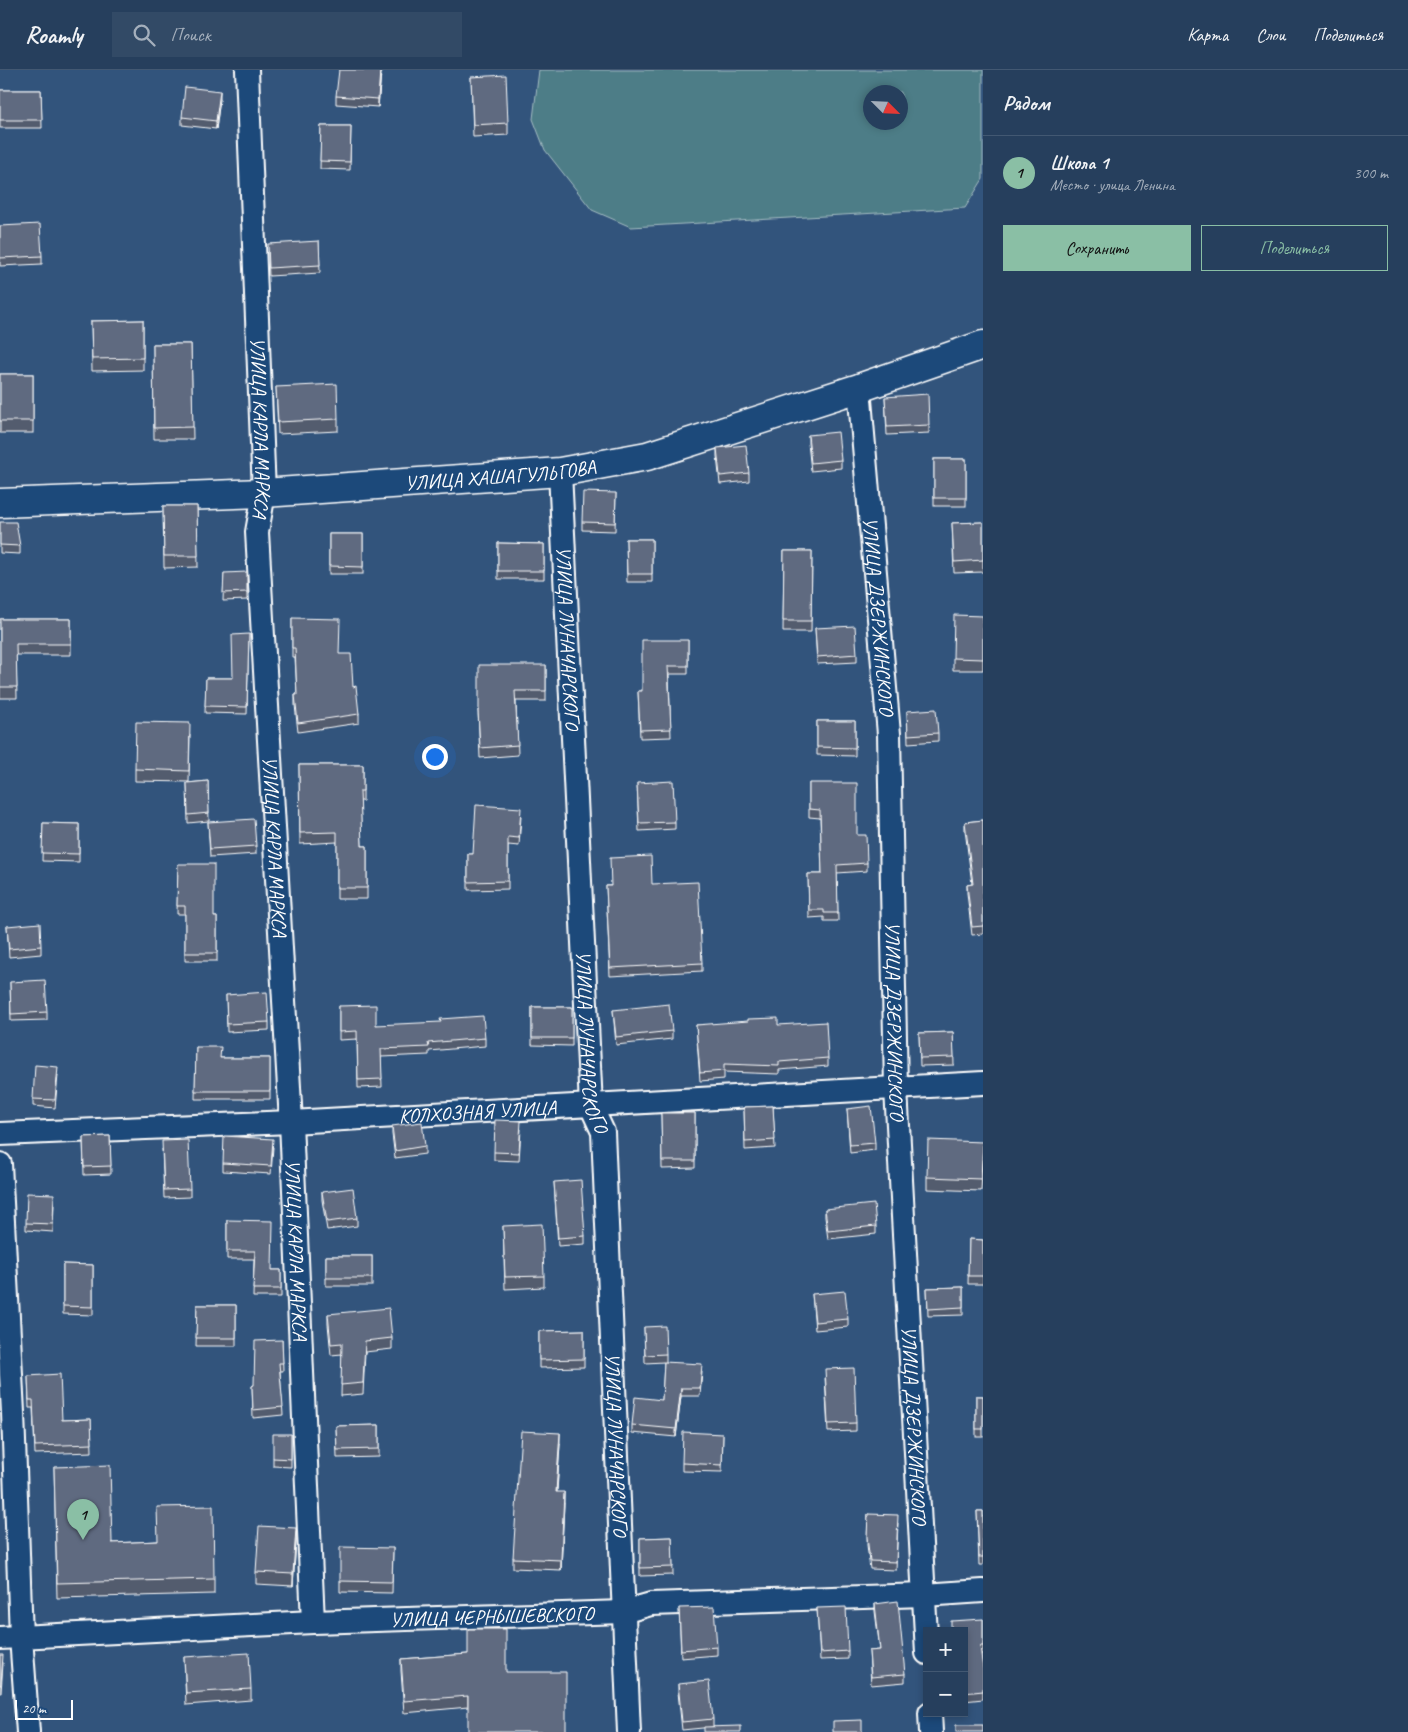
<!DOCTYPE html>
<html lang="ru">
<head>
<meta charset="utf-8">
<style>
	:root { --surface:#263f5d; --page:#324a66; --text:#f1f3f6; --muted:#a4afbc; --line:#425872; --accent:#8abfa5 }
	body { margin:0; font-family:Caveat,sans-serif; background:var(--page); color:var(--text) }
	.controls { position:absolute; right:15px; bottom:15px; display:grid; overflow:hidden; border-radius:0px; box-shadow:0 2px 8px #0003 }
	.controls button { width:45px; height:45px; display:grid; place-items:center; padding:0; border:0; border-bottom:1px solid var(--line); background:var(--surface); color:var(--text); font:25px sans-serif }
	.compass { position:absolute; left:863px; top:15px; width:45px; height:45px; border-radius:50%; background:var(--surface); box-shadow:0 2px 8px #0003; rotate:114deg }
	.scale { position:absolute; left:15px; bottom:12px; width:58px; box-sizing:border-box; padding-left:5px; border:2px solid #fff; border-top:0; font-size:14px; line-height:18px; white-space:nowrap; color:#fff; -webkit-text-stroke:4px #1f4a7a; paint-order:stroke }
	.you { position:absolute; left:434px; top:686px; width:18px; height:18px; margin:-12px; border:4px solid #fff; border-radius:50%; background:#1a73e8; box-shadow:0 0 0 8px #1a73e833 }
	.badge { display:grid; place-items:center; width:32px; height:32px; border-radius:50%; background:var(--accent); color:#111; font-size:16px; font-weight:700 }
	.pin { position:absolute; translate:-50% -41px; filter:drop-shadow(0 1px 2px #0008) }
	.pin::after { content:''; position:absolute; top:26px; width:18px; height:15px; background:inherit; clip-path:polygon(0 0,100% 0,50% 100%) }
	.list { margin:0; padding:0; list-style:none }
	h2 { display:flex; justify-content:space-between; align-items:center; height:65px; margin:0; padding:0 20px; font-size:21px }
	h2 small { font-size:16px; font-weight:400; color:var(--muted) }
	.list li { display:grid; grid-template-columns:32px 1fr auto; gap:15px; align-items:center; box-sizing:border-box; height:75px; padding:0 20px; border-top:1px solid var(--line) }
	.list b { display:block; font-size:19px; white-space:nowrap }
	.list p { margin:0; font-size:16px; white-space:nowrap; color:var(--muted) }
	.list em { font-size:16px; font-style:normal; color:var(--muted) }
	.actions { display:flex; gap:10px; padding:15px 20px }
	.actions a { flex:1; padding:11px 0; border:1px solid var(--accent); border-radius:0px; text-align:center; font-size:18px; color:var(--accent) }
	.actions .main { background:var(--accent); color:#111 }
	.icon { flex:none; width:28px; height:28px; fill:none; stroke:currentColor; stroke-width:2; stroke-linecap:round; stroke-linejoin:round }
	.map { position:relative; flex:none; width:983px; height:1662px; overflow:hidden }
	header { display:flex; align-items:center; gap:30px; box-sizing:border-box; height:70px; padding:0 25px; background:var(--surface); border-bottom:1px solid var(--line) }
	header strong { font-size:24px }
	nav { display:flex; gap:28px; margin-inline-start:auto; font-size:18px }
	.search { width:350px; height:45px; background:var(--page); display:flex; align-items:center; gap:12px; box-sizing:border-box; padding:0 18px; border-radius:0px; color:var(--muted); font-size:19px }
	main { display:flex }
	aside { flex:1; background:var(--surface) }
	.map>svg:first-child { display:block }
</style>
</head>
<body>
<header>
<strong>Roamly</strong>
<div class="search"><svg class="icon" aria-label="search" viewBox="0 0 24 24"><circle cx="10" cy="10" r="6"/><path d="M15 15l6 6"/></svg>Поиск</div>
<nav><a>Карта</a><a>Слои</a><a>Поделиться</a></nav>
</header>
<main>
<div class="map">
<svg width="983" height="1662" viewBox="0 0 983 1662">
	<rect width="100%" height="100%" fill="#32547c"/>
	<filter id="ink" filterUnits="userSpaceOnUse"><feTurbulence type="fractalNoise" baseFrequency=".02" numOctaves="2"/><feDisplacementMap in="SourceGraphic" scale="10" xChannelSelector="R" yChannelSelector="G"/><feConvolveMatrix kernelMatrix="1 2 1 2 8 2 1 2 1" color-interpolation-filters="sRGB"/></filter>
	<g filter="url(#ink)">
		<path fill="#4e7d87" stroke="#a6bec3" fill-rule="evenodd" d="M539 0H983V109L965 138 631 157 592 140 545 80 533 49ZM871 22H901V52H871Z"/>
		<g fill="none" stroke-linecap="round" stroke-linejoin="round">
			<defs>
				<g id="minor">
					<path id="s1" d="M247 0 264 423 257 462 291 1052 313 1552"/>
					<path id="s2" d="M859 318 889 664 896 1019 927 1583"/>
					<path id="s3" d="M560 402 591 1036 603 1062 629 1662"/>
					<path id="s4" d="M0 1064 291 1052 983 1013"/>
					<polyline points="0,1094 13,1343 21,1567 28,1662"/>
					<path id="s5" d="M0 1568 313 1552 623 1542 651 1534 924 1525 983 1521"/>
					<polyline points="930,1643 931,1662"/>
				</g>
				<g id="major">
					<path id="s6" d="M0 433 264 423 560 402 647 386 859 318 983 275"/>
				</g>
			</defs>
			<use href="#minor" stroke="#fff" stroke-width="26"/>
			<use href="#major" stroke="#fff" stroke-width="31"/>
			<use href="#minor" stroke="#1f4a7a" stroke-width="22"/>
			<use href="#major" stroke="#1f4a7a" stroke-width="28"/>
		</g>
		<g fill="#525b6e" stroke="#fff">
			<polygon points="381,3 378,37 336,34 336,26"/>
			<polygon points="471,7 508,53 508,65 473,67"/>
			<polygon points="0,20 41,20 42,58 0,58"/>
			<polygon points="220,29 216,59 182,55 182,47"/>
			<polygon points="321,56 351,56 350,100 320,99"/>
			<polygon points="0,156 42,186 42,194 0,196"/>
			<polygon points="319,171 320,203 269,206 268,182"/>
			<polygon points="143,250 143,300 92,301 91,251"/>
			<polygon points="153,274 191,274 193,369 154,369"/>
			<rect x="0" y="304" width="33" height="59"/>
			<polygon points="276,317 338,349 338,361 278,364"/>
			<polygon points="885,327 929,355 929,363 887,365"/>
			<polygon points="808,365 841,390 841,398 811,401 808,373"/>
			<polygon points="717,378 749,403 749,411 720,414 717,386"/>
			<rect x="934" y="389" width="32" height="47"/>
			<polygon points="616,423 615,461 582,460 582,452"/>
			<polygon points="163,436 197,436 198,497 164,498"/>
			<polygon points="0,452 20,476 20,484 0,483"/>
			<polygon points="983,452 983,502 954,503 952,453"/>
			<rect x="329" y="464" width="34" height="40"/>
			<polygon points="626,469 652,469 652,512 627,512"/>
			<polygon points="498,473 544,474 544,509 498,509"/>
			<polygon points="784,481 812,481 811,562 783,562"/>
			<polygon points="224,503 247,522 247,530 223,531"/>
			<polygon points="983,546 983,600 953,600 953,588"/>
			<polygon points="292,548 339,584 353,617 359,644 359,653 298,662 295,635 295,625 297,625 295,587 292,587"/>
			<polygon points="0,549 71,549 71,585 16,585 17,628 0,628"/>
			<polygon points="815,558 857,584 857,592 817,594"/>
			<polygon points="249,564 247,644 205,643 206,608 233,608"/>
			<polygon points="688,570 688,604 669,604 671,667 640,668 638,621 642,621"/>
			<polygon points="546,595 546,631 516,631 518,685 480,688 478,640 479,640"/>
			<polygon points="907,641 938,663 938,671 908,673"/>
			<polygon points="817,651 855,651 855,686 817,685"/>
			<polygon points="190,665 189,712 135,711 135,699"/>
			<polygon points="299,695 363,695 363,731 360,731 362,776 367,776 367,829 337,829 337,772 300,774"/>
			<polygon points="208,711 209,751 188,753 187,713"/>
			<polygon points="637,713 675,752 675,759 639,761"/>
			<polygon points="809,713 857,765 867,793 867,801 837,803 838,851 824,851 824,847 809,848 808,804 822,804 820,748 809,747"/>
			<polygon points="521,746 519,776 508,775 508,819 468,820 468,784 473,784"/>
			<polygon points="983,750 983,864 972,865 967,823 967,815 972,814 965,760 965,752"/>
			<polygon points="208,752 256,776 256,784 210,787"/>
			<polygon points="43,753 79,754 79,792 42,791"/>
			<polygon points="178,794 214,847 217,847 217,891 185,891 185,844 177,844"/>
			<polygon points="652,814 702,893 702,901 610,906 606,816"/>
			<polygon points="7,856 41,876 41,884 9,887"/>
			<polygon points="10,912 47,942 47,950 11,951"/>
			<polygon points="226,925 269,952 269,960 227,962"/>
			<polygon points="339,936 376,955 485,968 485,976 429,981 429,985 381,987 382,1017 358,1018 357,969 339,970"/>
			<polygon points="532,937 572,937 572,976 532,975"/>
			<polygon points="613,940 672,961 672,969 616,975"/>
			<polygon points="696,955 778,955 828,988 828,996 779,1000 779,1004 724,1002 724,1009 700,1011"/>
			<polygon points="953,962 954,995 920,996 919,963"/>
			<polygon points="196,977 221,988 270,988 270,1029 195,1029"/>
			<polygon points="58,1005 55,1038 33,1036 33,1029"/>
			<polygon points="773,1036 775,1078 745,1080 744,1037"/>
			<polygon points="847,1039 875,1073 875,1080 850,1083"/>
			<polygon points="661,1043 695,1043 695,1098 662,1099"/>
			<polygon points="392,1056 425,1076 425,1084 395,1088 392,1064"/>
			<polygon points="521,1059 519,1091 494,1090 494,1082"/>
			<polygon points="110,1066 111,1104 84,1105 83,1067"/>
			<polygon points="273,1077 271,1104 223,1101 223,1093"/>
			<polygon points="162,1079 190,1119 190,1127 164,1128"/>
			<polygon points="983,1084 981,1121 927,1119 927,1107"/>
			<polygon points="554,1112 585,1166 585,1174 558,1176"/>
			<polygon points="322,1122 357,1148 357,1156 327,1160 322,1130"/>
			<polygon points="54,1132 53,1162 26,1160 26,1153"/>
			<polygon points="825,1139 876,1156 876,1164 828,1169 825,1147"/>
			<polygon points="227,1150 272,1200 281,1200 281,1227 253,1227 254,1189 227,1189"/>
			<polygon points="503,1156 544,1206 544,1217 505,1219"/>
			<polygon points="969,1169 983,1170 983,1214 968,1214"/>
			<rect x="326" y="1186" width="46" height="30"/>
			<polygon points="63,1194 93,1195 93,1245 63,1244"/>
			<polygon points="963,1217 963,1245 928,1246 927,1218"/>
			<polygon points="812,1224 848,1249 848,1257 815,1260"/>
			<polygon points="197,1235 236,1235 236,1276 196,1276"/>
			<polygon points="328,1244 392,1268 392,1279 365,1282 363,1324 341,1326 342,1284 331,1285 328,1254"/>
			<polygon points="644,1257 666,1284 666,1292 702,1302 700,1326 681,1326 676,1367 632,1363 632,1355 662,1330 664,1292 645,1293"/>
			<polygon points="584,1260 584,1297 539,1298 539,1261"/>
			<polygon points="282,1270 283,1301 280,1301 283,1345 253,1348 252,1316 254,1315"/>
			<polygon points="28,1306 62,1350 91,1349 92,1382 35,1384 33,1338 29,1338"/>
			<polygon points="825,1307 856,1353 856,1361 828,1362"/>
			<rect x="976" y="1326" width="7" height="41"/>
			<polygon points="379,1355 379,1387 337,1388 336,1356"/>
			<polygon points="291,1364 291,1397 273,1396 273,1388"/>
			<polygon points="723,1364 722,1402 682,1401 682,1393"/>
			<polygon points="560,1374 557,1422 564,1433 561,1500 513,1498 513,1488"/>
			<polygon points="54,1397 112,1473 158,1471 214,1509 214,1524 57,1528"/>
			<polygon points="977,1441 983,1441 983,1495 979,1495"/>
			<polygon points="868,1444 898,1453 896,1500 870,1499 867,1475"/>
			<polygon points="672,1467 673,1505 640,1506 640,1468"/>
			<polygon points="296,1470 293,1516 256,1514 256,1502"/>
			<polygon points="393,1478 392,1523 340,1522 340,1511"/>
			<polygon points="875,1534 905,1604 905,1612 871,1615 869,1581 880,1580 875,1541"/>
			<polygon points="679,1538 717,1577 717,1585 681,1588"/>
			<polygon points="817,1538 848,1581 848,1589 820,1590"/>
			<polygon points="983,1549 983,1584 981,1584 983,1599 983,1629 964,1631 964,1561"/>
			<polygon points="468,1584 468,1637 404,1643 401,1601 401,1589"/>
			<polygon points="0,1585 3,1593 1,1623 0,1623"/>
			<polygon points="184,1587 251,1619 251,1630 186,1635"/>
			<polygon points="678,1614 713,1649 713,1657 682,1660 678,1622"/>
		</g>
		<g fill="#424a5a" stroke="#fff">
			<polygon points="381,0 381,3 378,37 378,29"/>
			<polygon points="220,21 220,29 216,59 216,51"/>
			<polygon points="681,1318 681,1326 676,1367 676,1359"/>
			<polygon points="560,1363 560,1374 556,1432 556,1422"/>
			<polygon points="564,1422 564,1433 561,1500 561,1490"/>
			<polygon points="296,1458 296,1470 293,1516 293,1504"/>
		</g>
		<g fill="#5f6a80" stroke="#fff">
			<polygon points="339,0 380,0 378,29 336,26"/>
			<polygon points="506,5 508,53 473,55 471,7"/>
			<polygon points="185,17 220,21 216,51 182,47"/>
			<polygon points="0,20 41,20 42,50 0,50"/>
			<polygon points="321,56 351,56 350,92 320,91"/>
			<polygon points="40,154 42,186 0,188 0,156"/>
			<polygon points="319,171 320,195 269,198 268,174"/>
			<polygon points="143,250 143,288 92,289 91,251"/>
			<polygon points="153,274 191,274 193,357 154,358"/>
			<rect x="0" y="304" width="33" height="47"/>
			<polygon points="337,314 338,349 278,352 276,317"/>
			<polygon points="928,324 929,355 887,357 885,327"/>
			<polygon points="838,362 841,390 811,393 808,365"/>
			<polygon points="746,375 749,403 720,406 717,378"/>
			<rect x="934" y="389" width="32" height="39"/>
			<polygon points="583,422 616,423 615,453 582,452"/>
			<polygon points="163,436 197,436 198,486 164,486"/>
			<polygon points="0,452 16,452 20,476 0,475"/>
			<polygon points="983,452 983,490 954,492 952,453"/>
			<polygon points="329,464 363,464 363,497 329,496"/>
			<polygon points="626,469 652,469 652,504 627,504"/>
			<polygon points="498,473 544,474 544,501 498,501"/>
			<polygon points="784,481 812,481 811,551 783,551"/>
			<polygon points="247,502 247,522 223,523 224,503"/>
			<polygon points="954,545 983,546 983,589 953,588"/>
			<polygon points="292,548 340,549 339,584 351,584 353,617 356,616 359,644 298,653 295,625 297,625 295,578 292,578"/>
			<polygon points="0,549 71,549 71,574 16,574 17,617 0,617"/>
			<polygon points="855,556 857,584 817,587 815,558"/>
			<polygon points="249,564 247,637 205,636 206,608 233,608 232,565"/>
			<polygon points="642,570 688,570 688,596 668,596 671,659 640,660 638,621 642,621"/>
			<polygon points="479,595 546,595 546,621 515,621 518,675 480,678 478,640 479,640"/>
			<polygon points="936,639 938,663 908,665 907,641"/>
			<polygon points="817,651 855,651 855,678 817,677"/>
			<polygon points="136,652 190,653 189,701 135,699"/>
			<polygon points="299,695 363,695 363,721 360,721 362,776 367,776 367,818 337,818 337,762 300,763"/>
			<polygon points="208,711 209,743 188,745 187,713"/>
			<polygon points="673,711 675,752 639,753 637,713"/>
			<polygon points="809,713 857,713 857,765 866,765 867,793 837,795 838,843 824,843 824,840 809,840 808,804 822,804 820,740 809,739"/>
			<polygon points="476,735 521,738 519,768 508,767 508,811 468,812 468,784 473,784"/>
			<polygon points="254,749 256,776 210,779 208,752"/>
			<polygon points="983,750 983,856 972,857 967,815 973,814 965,752"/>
			<polygon points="43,753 79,754 79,784 42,783"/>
			<polygon points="651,786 652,814 698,812 702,893 610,898 606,816 611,816 610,788"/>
			<polygon points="178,794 214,794 214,847 217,847 217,883 185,883 185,836 177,836"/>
			<polygon points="40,853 41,876 9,879 7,856"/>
			<polygon points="45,910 47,942 11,944 10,912"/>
			<polygon points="267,922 269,952 227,954 226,925"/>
			<polygon points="669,934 672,961 616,967 613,940"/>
			<polygon points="376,935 376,955 441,952 440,949 483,946 485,968 428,973 429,977 381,979 382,1009 358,1010 357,961 339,962 339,936"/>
			<rect x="532" y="937" width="40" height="31"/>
			<polygon points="778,948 778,955 826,952 828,988 779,992 779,996 724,994 724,1001 700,1003 696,955 748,951 748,949"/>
			<polygon points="953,962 954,987 920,988 919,963"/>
			<polygon points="196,977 221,977 220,988 270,988 270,1021 195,1021"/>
			<polygon points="35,995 58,997 55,1030 33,1029"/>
			<polygon points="773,1036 775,1070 745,1072 744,1037"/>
			<polygon points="871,1036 875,1073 850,1075 847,1039"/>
			<polygon points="661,1043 695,1043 695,1091 662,1091"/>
			<polygon points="495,1050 521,1051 519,1083 494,1082"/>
			<polygon points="422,1052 425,1076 395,1081 392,1056"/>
			<polygon points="110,1066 111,1096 84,1097 83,1067"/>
			<polygon points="224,1066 273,1069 271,1096 223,1093"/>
			<polygon points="188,1070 190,1119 164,1120 162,1071"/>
			<polygon points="928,1070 983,1072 981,1109 927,1107"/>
			<polygon points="581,1110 585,1166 558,1168 554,1112"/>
			<polygon points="353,1118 357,1148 327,1152 322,1122"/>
			<polygon points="27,1123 54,1124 53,1154 26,1153"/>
			<polygon points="874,1134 876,1156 828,1161 825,1139"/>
			<polygon points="227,1150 273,1151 272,1200 281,1200 281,1219 253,1219 255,1181 227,1181"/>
			<polygon points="542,1154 544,1206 505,1207 503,1156"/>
			<polygon points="969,1169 983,1170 983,1206 968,1206"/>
			<rect x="326" y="1186" width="46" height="22"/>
			<polygon points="63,1194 93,1195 93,1237 63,1236"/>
			<polygon points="963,1217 963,1237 928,1239 927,1218"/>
			<polygon points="845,1221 848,1249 815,1252 812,1224"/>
			<polygon points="197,1235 236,1235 236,1268 196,1268"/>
			<polygon points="389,1238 392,1268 365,1271 363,1313 341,1315 342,1273 331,1274 328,1244"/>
			<polygon points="665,1256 666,1284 645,1285 644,1257"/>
			<polygon points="584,1260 584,1289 539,1290 539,1261"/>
			<polygon points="282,1270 283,1293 279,1293 283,1337 253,1340 252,1316 254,1315 255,1271"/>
			<polygon points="664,1292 702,1294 700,1318 681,1318 676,1359 632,1355 635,1327 662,1330"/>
			<polygon points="854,1298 856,1353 828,1354 825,1299"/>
			<polygon points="60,1304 62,1350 91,1349 92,1374 35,1376 33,1330 29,1330 28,1306"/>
			<rect x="976" y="1326" width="7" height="33"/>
			<polygon points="379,1355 379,1379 337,1380 336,1356"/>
			<polygon points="521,1361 560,1363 556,1422 564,1422 561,1490 513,1488"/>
			<polygon points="683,1362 723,1364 722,1395 682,1393"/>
			<polygon points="273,1364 291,1364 291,1389 273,1388"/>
			<polygon points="110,1395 112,1473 158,1471 157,1437 213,1436 214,1509 57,1513 54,1397"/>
			<polygon points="977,1441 983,1441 983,1487 979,1487"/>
			<polygon points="868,1444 898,1445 896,1492 870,1491 867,1467"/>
			<polygon points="259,1456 296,1458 293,1504 256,1502"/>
			<polygon points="672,1467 673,1497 640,1498 640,1468"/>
			<polygon points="340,1477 393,1478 392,1512 340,1511"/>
			<polygon points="898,1531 905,1604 871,1607 869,1581 880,1580 875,1534"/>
			<polygon points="714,1537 717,1577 681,1580 679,1538"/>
			<polygon points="846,1537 848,1581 820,1583 817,1538"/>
			<polygon points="983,1549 983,1576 980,1576 983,1599 983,1621 964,1623 964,1561 951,1561 951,1551"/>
			<polygon points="468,1559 506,1559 506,1602 566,1602 566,1662 468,1662 468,1626 404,1631 401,1589 468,1584"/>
			<polygon points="249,1583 251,1619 186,1623 184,1587"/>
			<polygon points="0,1585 3,1585 1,1615 0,1615"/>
			<polygon points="709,1611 713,1649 682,1652 678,1614"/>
			<polygon points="862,1650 862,1662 833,1662 833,1651"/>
			<rect x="956" y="1655" width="27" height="7"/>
			<polygon points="741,1656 741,1662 704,1662 704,1657"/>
		</g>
	</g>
	<g text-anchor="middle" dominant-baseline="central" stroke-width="5" stroke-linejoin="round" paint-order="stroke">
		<g font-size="20" fill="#fff" stroke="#1f4a7a">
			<text stroke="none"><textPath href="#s1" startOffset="358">УЛИЦА КАРЛА МАРКСА</textPath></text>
			<text stroke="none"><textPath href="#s6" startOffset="501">УЛИЦА ХАШАГУЛЬГОВА</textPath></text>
			<text stroke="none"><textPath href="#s2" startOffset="229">УЛИЦА ДЗЕРЖИНСКОГО</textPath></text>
			<text stroke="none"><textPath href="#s3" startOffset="166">УЛИЦА ЛУНАЧАРСКОГО</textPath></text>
			<text stroke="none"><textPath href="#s1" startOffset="778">УЛИЦА КАРЛА МАРКСА</textPath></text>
			<text stroke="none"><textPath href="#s2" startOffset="634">УЛИЦА ДЗЕРЖИНСКОГО</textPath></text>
			<text stroke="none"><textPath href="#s3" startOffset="571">УЛИЦА ЛУНАЧАРСКОГО</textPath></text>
			<text stroke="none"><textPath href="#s4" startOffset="478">КОЛХОЗНАЯ УЛИЦА</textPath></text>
			<text stroke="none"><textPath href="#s1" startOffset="1182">УЛИЦА КАРЛА МАРКСА</textPath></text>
			<text stroke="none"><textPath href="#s2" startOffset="1039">УЛИЦА ДЗЕРЖИНСКОГО</textPath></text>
			<text stroke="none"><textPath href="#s3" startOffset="976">УЛИЦА ЛУНАЧАРСКОГО</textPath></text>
			<text stroke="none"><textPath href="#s5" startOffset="492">УЛИЦА ЧЕРНЫШЕВСКОГО</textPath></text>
		</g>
	</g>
</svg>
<div class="controls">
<button>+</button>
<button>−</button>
</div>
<svg class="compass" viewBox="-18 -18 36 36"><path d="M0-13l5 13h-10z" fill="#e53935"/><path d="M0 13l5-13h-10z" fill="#a4afbc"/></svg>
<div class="scale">20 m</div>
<div class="you"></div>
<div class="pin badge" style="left:83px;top:1470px">1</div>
</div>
<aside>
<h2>Рядом<small></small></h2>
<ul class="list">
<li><span class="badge">1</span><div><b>Школа 1</b><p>Место · улица Ленина</p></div><em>300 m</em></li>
</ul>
<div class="actions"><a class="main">Сохранить</a><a>Поделиться</a></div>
</aside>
</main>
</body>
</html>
